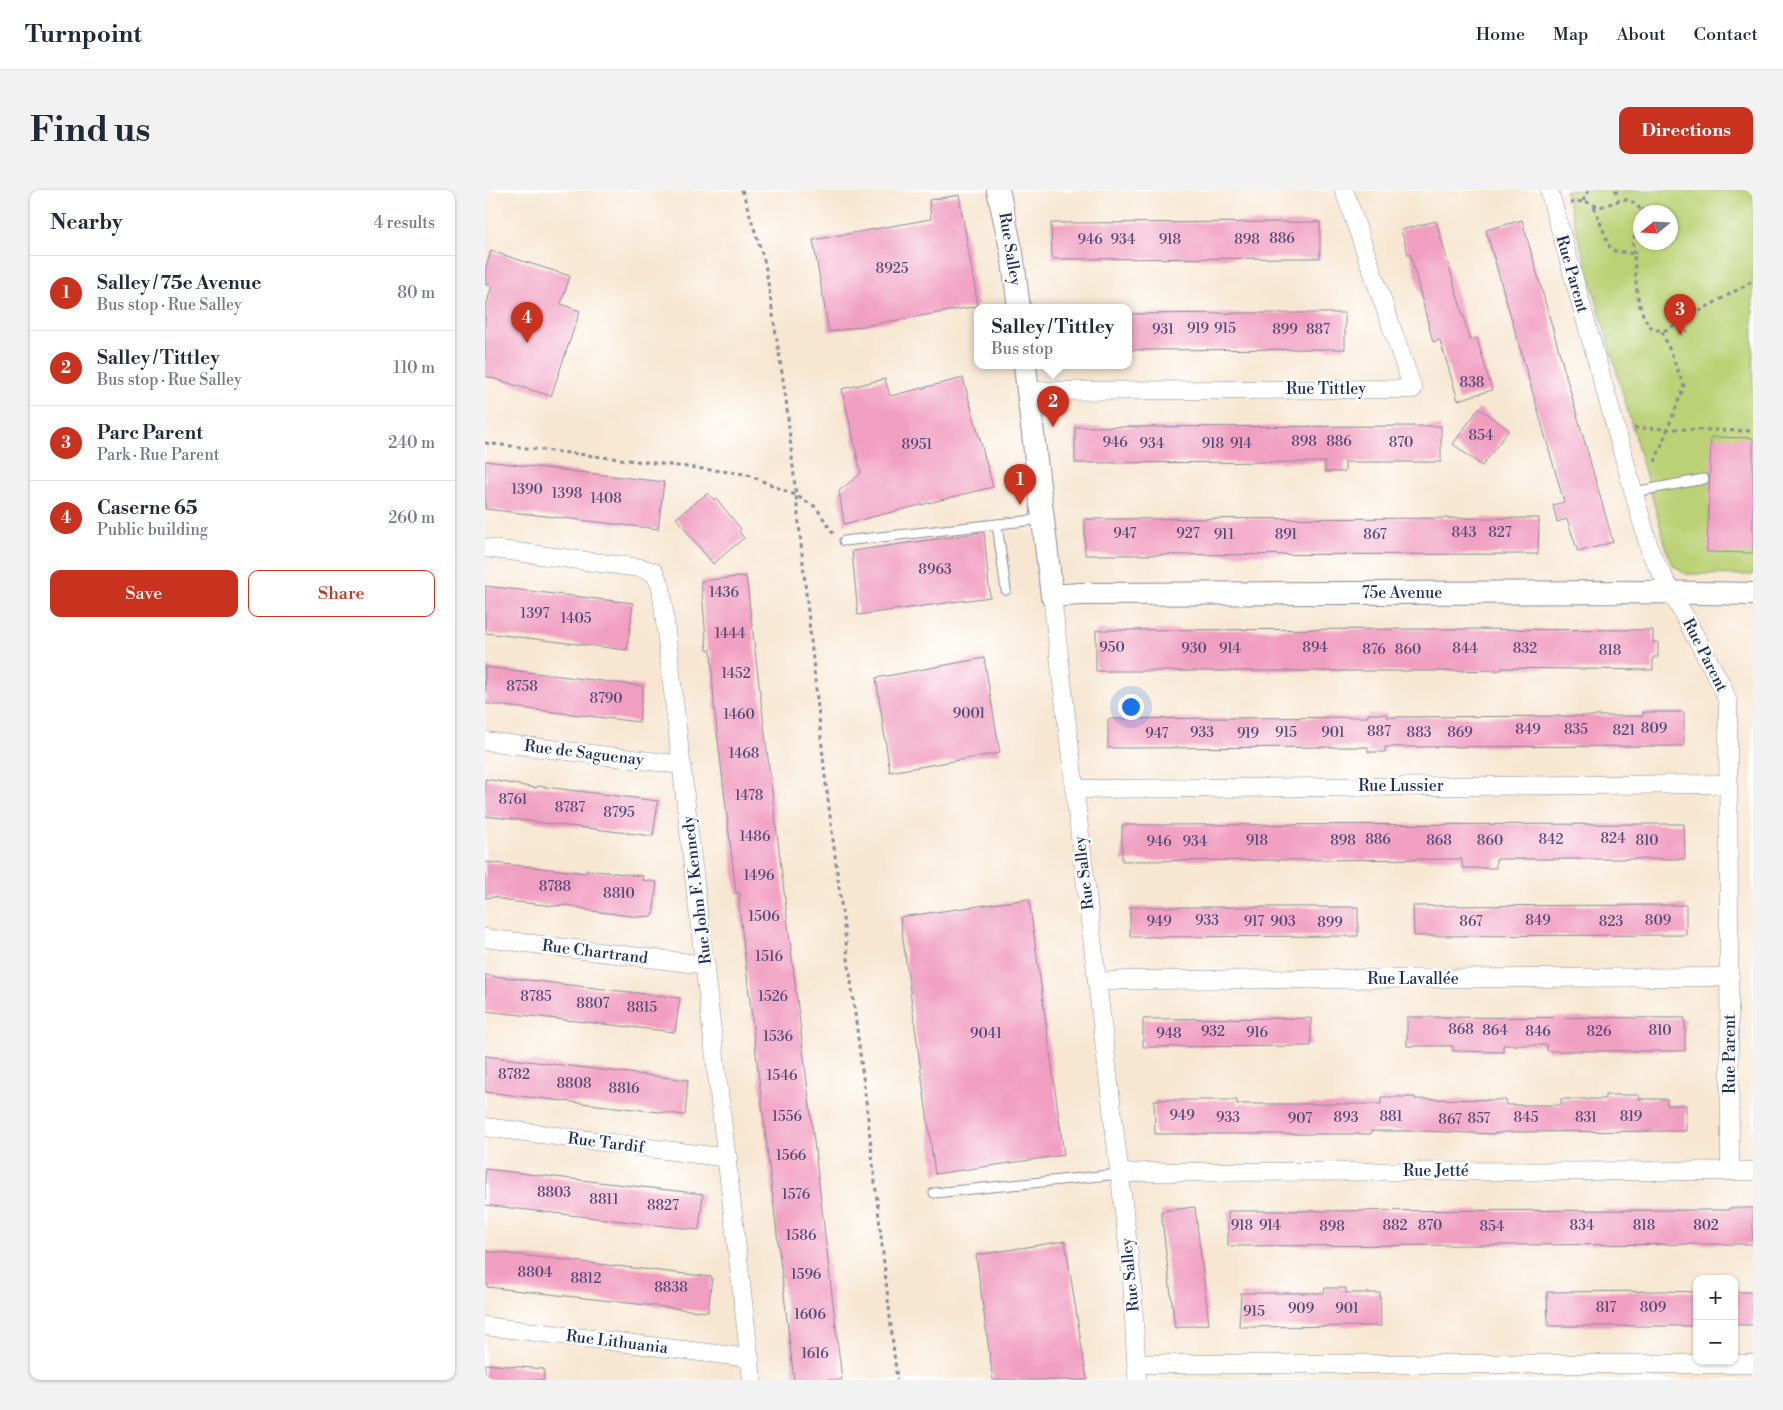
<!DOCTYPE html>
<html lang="en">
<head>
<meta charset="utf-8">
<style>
	:root { --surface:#fff; --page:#f2f2f3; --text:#1f2937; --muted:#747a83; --line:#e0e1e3; --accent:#c8321e }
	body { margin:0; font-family:"Libre Bodoni",serif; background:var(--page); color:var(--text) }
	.controls { position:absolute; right:15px; bottom:15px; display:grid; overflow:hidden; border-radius:10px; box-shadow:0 1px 4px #0004 }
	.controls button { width:45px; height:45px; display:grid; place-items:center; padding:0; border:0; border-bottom:1px solid var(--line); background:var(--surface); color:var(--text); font:25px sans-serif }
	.compass { position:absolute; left:1148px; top:15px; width:45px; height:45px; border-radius:50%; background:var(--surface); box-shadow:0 1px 4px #0004; rotate:252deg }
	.you { position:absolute; left:645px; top:516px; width:18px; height:18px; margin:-12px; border:4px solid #fff; border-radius:50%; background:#1a73e8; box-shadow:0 0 0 8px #1a73e833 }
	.badge { display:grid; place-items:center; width:32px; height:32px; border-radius:50%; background:var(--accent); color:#fff; font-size:16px; font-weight:700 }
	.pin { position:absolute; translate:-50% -41px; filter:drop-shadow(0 1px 2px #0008) }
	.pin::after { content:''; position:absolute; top:26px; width:18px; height:15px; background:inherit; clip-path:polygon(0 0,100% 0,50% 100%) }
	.popup { position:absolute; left:489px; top:114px; width:158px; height:65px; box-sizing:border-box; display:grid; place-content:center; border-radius:10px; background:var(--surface); filter:drop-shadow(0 1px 4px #0005); font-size:16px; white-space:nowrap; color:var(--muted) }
	.popup b { font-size:19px; color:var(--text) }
	.popup::after { content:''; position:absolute; left:50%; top:100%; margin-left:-10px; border:10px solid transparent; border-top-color:var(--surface) }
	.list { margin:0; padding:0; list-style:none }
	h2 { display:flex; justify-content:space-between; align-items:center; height:65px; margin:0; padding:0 20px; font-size:21px }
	h2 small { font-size:16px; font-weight:400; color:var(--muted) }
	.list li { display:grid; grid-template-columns:32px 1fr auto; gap:15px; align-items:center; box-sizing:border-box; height:75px; padding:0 20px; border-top:1px solid var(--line) }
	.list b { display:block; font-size:19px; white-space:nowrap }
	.list p { margin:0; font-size:16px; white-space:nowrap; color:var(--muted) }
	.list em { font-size:16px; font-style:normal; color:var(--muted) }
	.actions { display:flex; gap:10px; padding:15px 20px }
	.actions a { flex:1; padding:11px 0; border:1px solid var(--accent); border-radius:10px; text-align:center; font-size:18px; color:var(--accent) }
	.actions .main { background:var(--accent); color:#fff }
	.map { position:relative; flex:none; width:1268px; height:1190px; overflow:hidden; border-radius:10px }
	header { display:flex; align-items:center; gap:30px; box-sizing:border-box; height:70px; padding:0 25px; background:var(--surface); border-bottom:1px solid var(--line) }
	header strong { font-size:24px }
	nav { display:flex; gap:28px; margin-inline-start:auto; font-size:18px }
	.intro { display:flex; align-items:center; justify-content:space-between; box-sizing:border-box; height:120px; padding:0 30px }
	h1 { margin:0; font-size:35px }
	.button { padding:12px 22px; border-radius:10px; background:var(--accent); color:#fff; font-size:18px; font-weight:700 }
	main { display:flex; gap:30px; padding:0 30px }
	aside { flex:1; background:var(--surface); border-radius:10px; box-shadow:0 1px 4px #0004 }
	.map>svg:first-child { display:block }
</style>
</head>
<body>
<header>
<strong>Turnpoint</strong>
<nav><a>Home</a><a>Map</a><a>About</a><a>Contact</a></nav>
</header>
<div class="intro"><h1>Find us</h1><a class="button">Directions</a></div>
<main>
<aside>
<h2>Nearby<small>4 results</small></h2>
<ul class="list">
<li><span class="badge">1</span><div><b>Salley / 75e Avenue</b><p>Bus stop · Rue Salley</p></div><em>80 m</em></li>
<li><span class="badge">2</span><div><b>Salley / Tittley</b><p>Bus stop · Rue Salley</p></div><em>110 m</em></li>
<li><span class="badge">3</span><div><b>Parc Parent</b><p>Park · Rue Parent</p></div><em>240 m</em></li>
<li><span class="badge">4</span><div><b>Caserne 65</b><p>Public building</p></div><em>260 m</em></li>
</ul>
<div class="actions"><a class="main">Save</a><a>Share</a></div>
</aside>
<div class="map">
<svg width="1268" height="1190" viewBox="0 0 1268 1190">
	<rect width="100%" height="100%" fill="#fff"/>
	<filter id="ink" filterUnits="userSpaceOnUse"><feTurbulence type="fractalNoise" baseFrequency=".02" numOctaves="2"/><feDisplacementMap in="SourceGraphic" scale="10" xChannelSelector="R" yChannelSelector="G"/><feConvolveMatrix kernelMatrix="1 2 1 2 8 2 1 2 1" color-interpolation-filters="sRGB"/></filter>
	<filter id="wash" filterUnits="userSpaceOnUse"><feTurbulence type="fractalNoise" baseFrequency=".0096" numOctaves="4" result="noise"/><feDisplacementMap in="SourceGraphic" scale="20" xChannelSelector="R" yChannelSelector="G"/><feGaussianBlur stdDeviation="1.12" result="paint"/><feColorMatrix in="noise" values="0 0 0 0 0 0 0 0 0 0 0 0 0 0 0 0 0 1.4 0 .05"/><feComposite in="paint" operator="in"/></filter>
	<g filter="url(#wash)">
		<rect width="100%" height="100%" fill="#f7e7d2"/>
		<path fill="#bbd175" stroke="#6b806a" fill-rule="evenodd" d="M1080 0H1268V385L1200 384 1189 376 1185 370ZM1156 22H1186V52H1156Z"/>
		<g id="blocks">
			<g fill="#f19fc1">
				<polygon points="474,5 493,116 344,142 328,50 446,29 444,10"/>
				<polygon points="1037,30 1128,352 1093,362 1082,329 1072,332 1068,315 1079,312 1001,40"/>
				<polygon points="951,31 985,150 992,148 1007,200 973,210 955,150 948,152 925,64 923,64 916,40"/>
				<polygon points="835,32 835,68 567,69 566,33"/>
				<polygon points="6,61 85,86 76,114 95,121 66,206 0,186 0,119 7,96 0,94 0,80"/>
				<polygon points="762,123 860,123 860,159 643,160 643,124"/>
				<polygon points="478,188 508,297 359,334 354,301 376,283 357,199 400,189 405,206"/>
				<polygon points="994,218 1024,240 997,276 968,254"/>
				<polygon points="956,236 956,272 860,272 860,282 840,282 840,272 590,273 590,237"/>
				<polygon points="1226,247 1268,248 1268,363 1222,362"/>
				<polygon points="0,271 179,292 173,339 0,319"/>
				<polygon points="223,303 229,310 231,308 256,339 254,341 259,348 228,374 191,328"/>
				<polygon points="1054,328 1053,364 600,365 600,329"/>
				<polygon points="499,342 505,407 373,425 367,361"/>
				<polygon points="261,386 324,909 357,1190 309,1190 262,786 254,714 255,703 251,703 229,515 226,460 222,460 216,391"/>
				<polygon points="0,396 148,413 142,460 0,443"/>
				<polygon points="958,439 1168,440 1168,452 1173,452 1173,467 1168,467 1168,480 1017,478 1017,480 966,481 611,481 611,440"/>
				<polygon points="499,468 515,563 405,582 391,488"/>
				<polygon points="0,477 158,496 154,532 2,514 0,511"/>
				<polygon points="1158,522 1199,522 1199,556 900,557 900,562 883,562 883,557 623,558 623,529 883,527 883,524 902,524 902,527 1111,526 1158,526"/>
				<polygon points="0,589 51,598 52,596 173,611 168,646 0,626"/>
				<polygon points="1199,634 1200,669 1011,669 1011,678 977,678 977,669 637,671 637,635"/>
				<polygon points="0,672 101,683 102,680 158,686 157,690 172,692 168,726 154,727 107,721 83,715 71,716 22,711 9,707 0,708"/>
				<polygon points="544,709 579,965 450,984 415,727"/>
				<polygon points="1201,715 1201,745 929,746 928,716"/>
				<polygon points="645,717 873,717 873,746 645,747"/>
				<polygon points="0,785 195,808 190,842 0,821"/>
				<polygon points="922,827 1200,828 1200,861 1062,861 1062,855 1018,855 1018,862 968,861 968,856 922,856"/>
				<polygon points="826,828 826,856 658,857 658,829"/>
				<polygon points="0,866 203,890 200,925 0,902"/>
				<polygon points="1120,905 1154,905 1154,909 1182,909 1182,915 1201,915 1201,941 1022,942 1008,944 940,941 886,941 886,944 670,944 669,910 752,910 752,914 896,914 896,907 930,907 930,909 1021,910 1021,915 1076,915 1076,909 1120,909"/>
				<polygon points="0,979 218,1004 214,1040 0,1015"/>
				<polygon points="710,1017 724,1134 690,1138 676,1021"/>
				<polygon points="1244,1018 1268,1018 1268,1054 743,1056 743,1021 1244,1020"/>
				<polygon points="580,1051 602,1190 508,1190 491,1065"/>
				<polygon points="0,1061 227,1087 223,1122 2,1097 3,1095 0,1094"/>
				<polygon points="840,1098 861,1098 861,1103 895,1103 896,1136 754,1137 756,1103 839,1103"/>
				<polygon points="1180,1101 1212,1102 1212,1136 1063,1136 1062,1102"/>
				<rect x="1249" y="1102" width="19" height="33"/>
				<polygon points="0,1174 59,1179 59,1190 0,1190"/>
			</g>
		</g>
	</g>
	<g filter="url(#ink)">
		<use href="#blocks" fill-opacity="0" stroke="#898b98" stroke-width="1"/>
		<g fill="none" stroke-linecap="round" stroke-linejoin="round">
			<defs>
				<g id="service">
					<polyline points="1149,302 1219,289"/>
					<polyline points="512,334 521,400"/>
					<polyline points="359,351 558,329"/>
					<polyline points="449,1003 634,984"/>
				</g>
				<g id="minor">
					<polyline points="1064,0 1166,364 1237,496 1243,512 1245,981"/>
					<polyline points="543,201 928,199 859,0"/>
					<polyline points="0,358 155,378 169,382 176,397 267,1190"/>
					<polyline points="567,406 647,1090 652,1190"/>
					<polyline points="0,551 197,575"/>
					<polyline points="589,599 1243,594"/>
					<polyline points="0,748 221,775"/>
					<polyline points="612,792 643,790 1245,787"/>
					<polyline points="0,937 243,968"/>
					<polyline points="634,984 661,982 1268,981"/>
					<polyline points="0,1136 265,1168"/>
					<polyline points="652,1174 1268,1174"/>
				</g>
				<g id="tertiary">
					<polyline points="513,0 527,63 534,118"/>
					<polyline points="540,176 567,406 595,404 1166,402 1268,404"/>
				</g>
			</defs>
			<use href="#service" stroke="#898b98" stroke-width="11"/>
			<use href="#minor" stroke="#898b98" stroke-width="19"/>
			<use href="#tertiary" stroke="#898b98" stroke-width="24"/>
			<g stroke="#898b98" stroke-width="3" stroke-dasharray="4 4" stroke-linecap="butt">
				<polyline points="257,0 280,73 301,209 340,586 381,911 412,1190"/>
				<polyline points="1130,0 1133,5"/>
				<polyline points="1098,11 1104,0"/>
				<path d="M1085 13 1099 11 1114 17C1131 14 1143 0 1157 22"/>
				<path d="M1109 17 1126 60 1149 64C1151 88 1150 124 1169 140H1181L1268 91"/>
				<polyline points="1157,22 1162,16"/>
				<polyline points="1150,64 1147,52 1156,33"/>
				<polyline points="1192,117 1184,121 1197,144 1203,141"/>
				<polyline points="1149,238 1268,241"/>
				<polyline points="0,253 261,284 310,305 331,317 349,345"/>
				<polyline points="1170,272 1199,196 1177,141"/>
			</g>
			<use href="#service" stroke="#fff" stroke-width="9"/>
			<use href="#minor" stroke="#fff" stroke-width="18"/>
			<use href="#tertiary" stroke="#fff" stroke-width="22"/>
		</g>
	</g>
	<g text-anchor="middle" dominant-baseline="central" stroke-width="5" stroke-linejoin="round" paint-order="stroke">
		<g font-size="14" fill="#504b77">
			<text x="797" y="49">886</text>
			<text x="605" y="50">946</text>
			<text x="638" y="50">934</text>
			<text x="685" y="50">918</text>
			<text x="762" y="50">898</text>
			<text x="407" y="79">8925</text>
			<text x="713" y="139">919</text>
			<text x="740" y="139">915</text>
			<text x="678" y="140">931</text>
			<text x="800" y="140">899</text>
			<text x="833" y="140">887</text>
			<text x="987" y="193">838</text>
			<text x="996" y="246">854</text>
			<text x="819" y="252">898</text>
			<text x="854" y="252">886</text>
			<text x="630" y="253">946</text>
			<text x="916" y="253">870</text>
			<text x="667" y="254">934</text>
			<text x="728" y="254">918</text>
			<text x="756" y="254">914</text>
			<text x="432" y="255">8951</text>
			<text x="42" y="300">1390</text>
			<text x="82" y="304">1398</text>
			<text x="121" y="309">1408</text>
			<text x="979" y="343">843</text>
			<text x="1015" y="343">827</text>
			<text x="640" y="344">947</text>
			<text x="703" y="344">927</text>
			<text x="739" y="345">911</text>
			<text x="801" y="345">891</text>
			<text x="890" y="345">867</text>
			<text x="450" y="380">8963</text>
			<text x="239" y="403">1436</text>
			<text x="50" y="424">1397</text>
			<text x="91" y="429">1405</text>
			<text x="245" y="444">1444</text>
			<text x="627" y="458">950</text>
			<text x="830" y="458">894</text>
			<text x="709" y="459">930</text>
			<text x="745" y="459">914</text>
			<text x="980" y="459">844</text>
			<text x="1040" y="459">832</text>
			<text x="889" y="460">876</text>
			<text x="923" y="460">860</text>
			<text x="1125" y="461">818</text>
			<text x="251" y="484">1452</text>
			<text x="37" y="497">8758</text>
			<text x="121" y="509">8790</text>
			<text x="484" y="524">9001</text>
			<text x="254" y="525">1460</text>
			<text x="1169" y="539">809</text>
			<text x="1043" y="540">849</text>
			<text x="1091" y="540">835</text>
			<text x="1139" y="541">821</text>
			<text x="894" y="542">887</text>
			<text x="717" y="543">933</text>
			<text x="801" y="543">915</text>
			<text x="848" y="543">901</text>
			<text x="934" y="543">883</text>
			<text x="975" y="543">869</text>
			<text x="672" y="544">947</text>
			<text x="763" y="544">919</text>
			<text x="259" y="564">1468</text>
			<text x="264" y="606">1478</text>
			<text x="28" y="610">8761</text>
			<text x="85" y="618">8787</text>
			<text x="134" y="623">8795</text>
			<text x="270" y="647">1486</text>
			<text x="1128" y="649">824</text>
			<text x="893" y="650">886</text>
			<text x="1066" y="650">842</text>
			<text x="772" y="651">918</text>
			<text x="858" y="651">898</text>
			<text x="954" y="651">868</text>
			<text x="1005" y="651">860</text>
			<text x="1162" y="651">810</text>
			<text x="674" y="652">946</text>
			<text x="710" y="652">934</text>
			<text x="274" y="686">1496</text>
			<text x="70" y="697">8788</text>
			<text x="134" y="704">8810</text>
			<text x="279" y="727">1506</text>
			<text x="722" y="731">933</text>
			<text x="1053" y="731">849</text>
			<text x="1173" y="731">809</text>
			<text x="674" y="732">949</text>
			<text x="769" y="732">917</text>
			<text x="798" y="732">903</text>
			<text x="986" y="732">867</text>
			<text x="1126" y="732">823</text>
			<text x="845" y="733">899</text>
			<text x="284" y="767">1516</text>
			<text x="51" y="807">8785</text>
			<text x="288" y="807">1526</text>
			<text x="108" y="814">8807</text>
			<text x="157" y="818">8815</text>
			<text x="976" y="840">868</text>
			<text x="1010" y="841">864</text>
			<text x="1175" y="841">810</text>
			<text x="728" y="842">932</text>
			<text x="1053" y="842">846</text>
			<text x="1114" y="842">826</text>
			<text x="772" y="843">916</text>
			<text x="501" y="844">9041</text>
			<text x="684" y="844">948</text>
			<text x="293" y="847">1536</text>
			<text x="29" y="885">8782</text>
			<text x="297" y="886">1546</text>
			<text x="89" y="894">8808</text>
			<text x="139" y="899">8816</text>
			<text x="697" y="926">949</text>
			<text x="302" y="927">1556</text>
			<text x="906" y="927">881</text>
			<text x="1146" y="927">819</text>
			<text x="743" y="928">933</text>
			<text x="861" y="928">893</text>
			<text x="1041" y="928">845</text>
			<text x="1101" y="928">831</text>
			<text x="815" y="929">907</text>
			<text x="994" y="929">857</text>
			<text x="965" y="930">867</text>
			<text x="306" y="966">1566</text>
			<text x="69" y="1003">8803</text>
			<text x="311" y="1005">1576</text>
			<text x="119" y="1010">8811</text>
			<text x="178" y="1016">8827</text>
			<text x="757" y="1036">918</text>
			<text x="785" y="1036">914</text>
			<text x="910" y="1036">882</text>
			<text x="945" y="1036">870</text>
			<text x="1097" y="1036">834</text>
			<text x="1159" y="1036">818</text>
			<text x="1221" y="1036">802</text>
			<text x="847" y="1037">898</text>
			<text x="1007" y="1037">854</text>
			<text x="316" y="1046">1586</text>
			<text x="50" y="1083">8804</text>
			<text x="321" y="1085">1596</text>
			<text x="101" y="1089">8812</text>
			<text x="186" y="1098">8838</text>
			<text x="1121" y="1118">817</text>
			<text x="1168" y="1118">809</text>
			<text x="816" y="1119">909</text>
			<text x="862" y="1119">901</text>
			<text x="769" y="1122">915</text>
			<text x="325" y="1125">1606</text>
			<text x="330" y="1164">1616</text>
		</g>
		<g font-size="16" fill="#1b2f5e" stroke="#fff">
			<text transform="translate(525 59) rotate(81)">Rue Salley</text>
			<text transform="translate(1087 84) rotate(74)">Rue Parent</text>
			<text x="841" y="199">Rue Tittley</text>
			<text x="917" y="403">75e Avenue</text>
			<text transform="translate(1220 465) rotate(63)">Rue Parent</text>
			<text transform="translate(99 563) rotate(7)">Rue de Saguenay</text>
			<text x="916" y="596">Rue Lussier</text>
			<text transform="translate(599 683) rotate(-97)">Rue Salley</text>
			<text transform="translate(212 700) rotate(-97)">Rue John F. Kennedy</text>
			<text transform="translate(110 762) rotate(7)">Rue Chartrand</text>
			<text x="928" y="789">Rue Lavallée</text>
			<text transform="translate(1245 864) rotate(-90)">Rue Parent</text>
			<text transform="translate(121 953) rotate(7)">Rue Tardif</text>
			<text x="951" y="981">Rue Jetté</text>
			<text transform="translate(645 1085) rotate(-96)">Rue Salley</text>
			<text transform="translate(132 1152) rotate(7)">Rue Lithuania</text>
		</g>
	</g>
</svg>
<div class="controls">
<button>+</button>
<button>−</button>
</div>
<svg class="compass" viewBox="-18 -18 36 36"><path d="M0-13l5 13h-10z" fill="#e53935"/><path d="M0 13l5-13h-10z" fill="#747a83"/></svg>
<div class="you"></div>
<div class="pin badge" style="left:535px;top:315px">1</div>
<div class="pin badge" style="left:568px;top:237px">2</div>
<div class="popup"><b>Salley / Tittley</b>Bus stop</div>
<div class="pin badge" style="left:1195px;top:145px">3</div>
<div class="pin badge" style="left:42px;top:153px">4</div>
</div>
</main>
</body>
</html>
